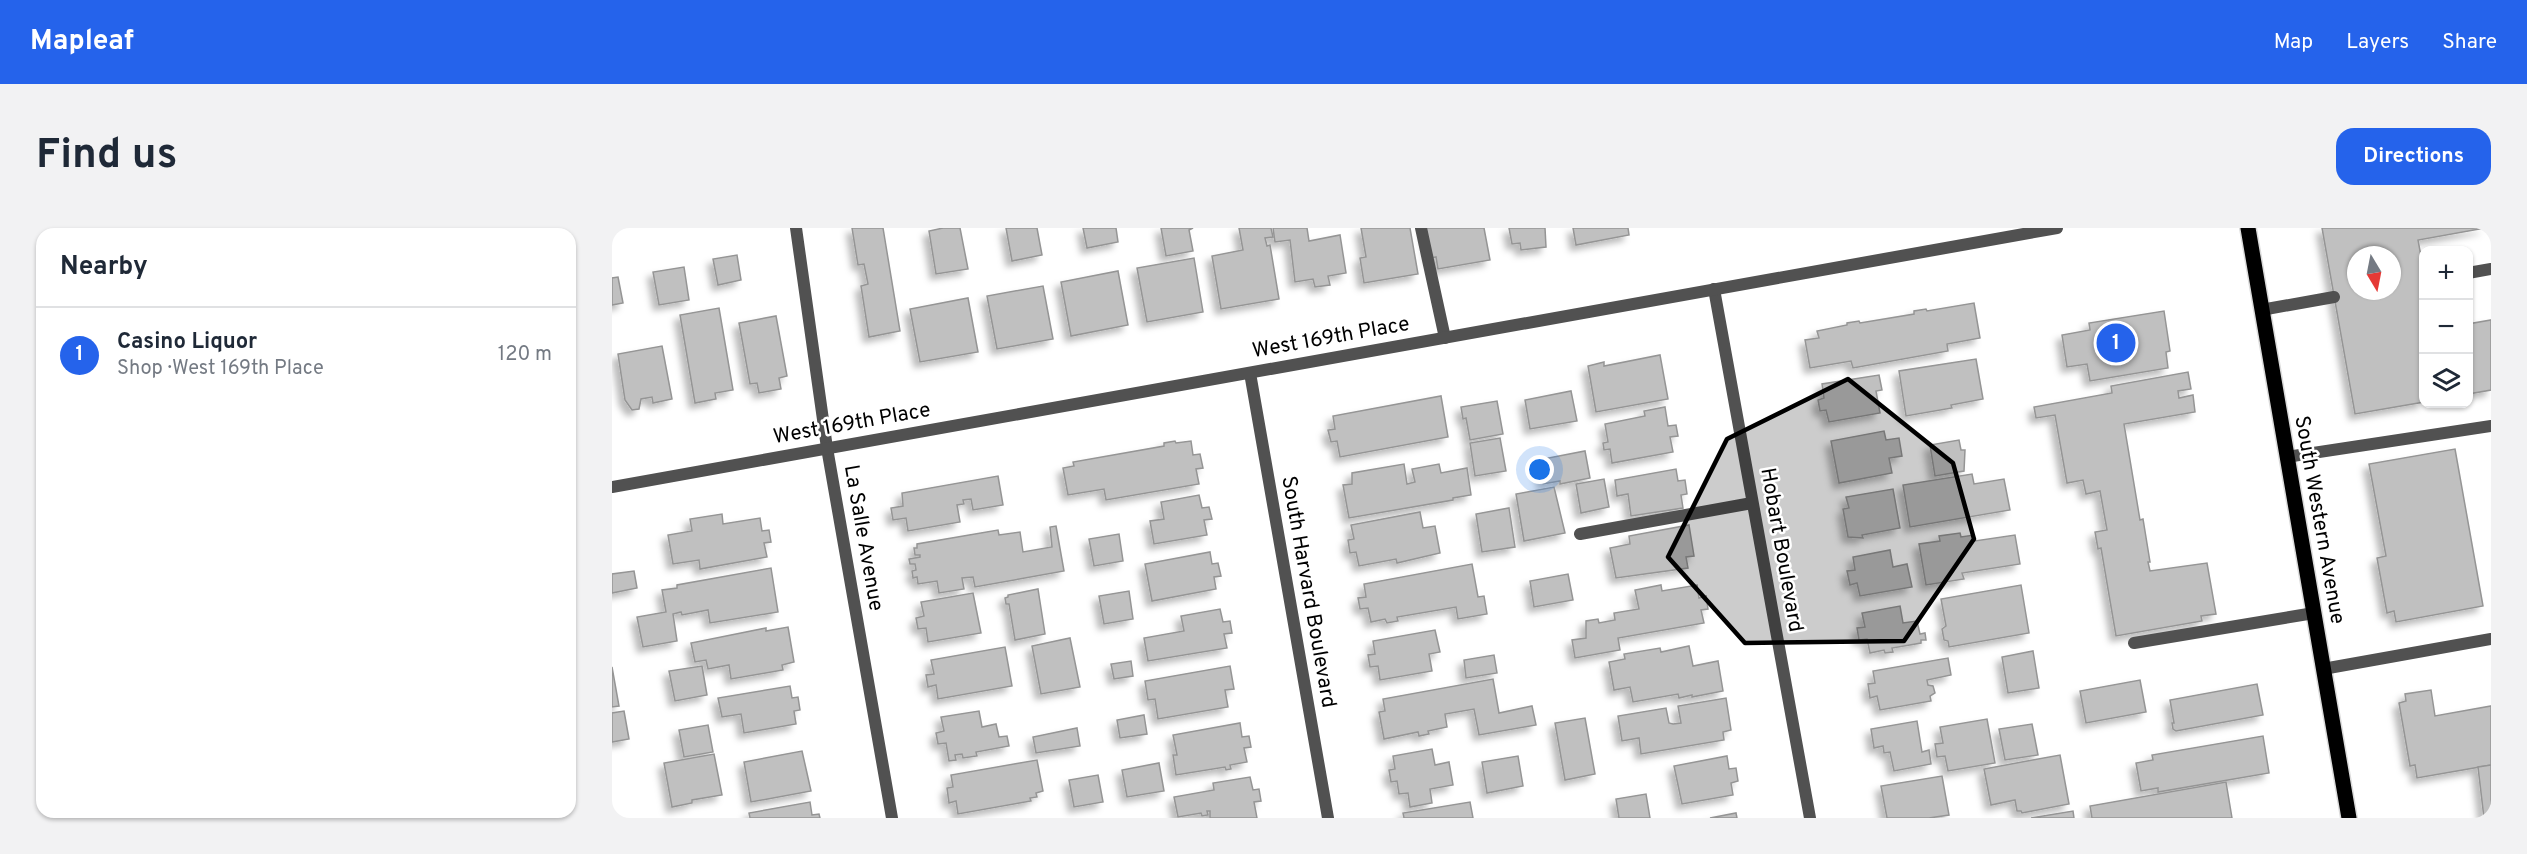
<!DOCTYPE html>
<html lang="en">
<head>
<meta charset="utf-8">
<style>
	:root { --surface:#fff; --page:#f2f2f3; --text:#1f2937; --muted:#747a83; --line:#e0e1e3; --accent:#2563eb }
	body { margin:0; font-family:Overpass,sans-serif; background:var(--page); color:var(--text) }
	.controls { position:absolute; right:18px; top:18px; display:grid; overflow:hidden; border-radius:12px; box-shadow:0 2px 4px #0004 }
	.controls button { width:54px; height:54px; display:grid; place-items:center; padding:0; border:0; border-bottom:2px solid var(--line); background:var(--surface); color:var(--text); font:30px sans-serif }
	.compass { position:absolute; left:1735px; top:18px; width:54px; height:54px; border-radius:50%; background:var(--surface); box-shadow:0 2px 4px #0004; rotate:170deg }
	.you { position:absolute; left:928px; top:242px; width:21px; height:21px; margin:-15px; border:4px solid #fff; border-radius:50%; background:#1a73e8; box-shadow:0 0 0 9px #1a73e833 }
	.badge { display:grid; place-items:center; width:39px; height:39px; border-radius:50%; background:var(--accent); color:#fff; font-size:20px; font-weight:700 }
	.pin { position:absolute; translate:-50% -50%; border:3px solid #fff; box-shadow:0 2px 6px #0006 }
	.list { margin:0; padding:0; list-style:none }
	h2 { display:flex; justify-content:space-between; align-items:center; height:78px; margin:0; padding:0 24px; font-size:26px }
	h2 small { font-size:20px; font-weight:400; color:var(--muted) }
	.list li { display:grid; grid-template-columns:39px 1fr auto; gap:18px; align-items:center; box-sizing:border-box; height:96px; padding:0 24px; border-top:2px solid var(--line) }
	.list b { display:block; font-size:22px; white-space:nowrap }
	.list p { margin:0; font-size:20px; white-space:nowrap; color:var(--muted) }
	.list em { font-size:20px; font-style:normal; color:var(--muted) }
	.icon { flex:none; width:33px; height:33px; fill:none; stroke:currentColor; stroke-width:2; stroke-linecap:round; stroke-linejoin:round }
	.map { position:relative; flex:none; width:1879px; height:590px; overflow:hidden; border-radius:18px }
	header { display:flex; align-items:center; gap:36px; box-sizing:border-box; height:84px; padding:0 30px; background:var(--accent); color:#fff }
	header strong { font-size:28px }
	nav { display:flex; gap:33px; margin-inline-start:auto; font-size:21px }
	.intro { display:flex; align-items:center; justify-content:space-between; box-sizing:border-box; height:144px; padding:0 36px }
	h1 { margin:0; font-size:42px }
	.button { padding:15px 27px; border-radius:18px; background:var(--accent); color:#fff; font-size:21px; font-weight:700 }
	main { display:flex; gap:36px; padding:0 36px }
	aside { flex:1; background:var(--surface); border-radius:18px; box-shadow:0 2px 4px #0004 }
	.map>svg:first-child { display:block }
</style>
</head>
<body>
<header>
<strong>Mapleaf</strong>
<nav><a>Map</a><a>Layers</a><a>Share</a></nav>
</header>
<div class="intro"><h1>Find us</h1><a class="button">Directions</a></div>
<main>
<aside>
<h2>Nearby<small></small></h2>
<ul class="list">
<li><span class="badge">1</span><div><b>Casino Liquor</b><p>Shop · West 169th Place</p></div><em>120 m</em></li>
</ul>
</aside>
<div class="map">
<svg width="1879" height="590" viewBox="0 0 1879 590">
	<defs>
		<filter id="shadow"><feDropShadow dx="-5.5" dy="5.5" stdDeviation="3" flood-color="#0004"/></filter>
	</defs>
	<rect width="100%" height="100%" fill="#fff"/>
	<g fill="#c0c0c0" stroke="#959595" stroke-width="1.5" fill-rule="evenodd" filter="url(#shadow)">
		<polygon points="240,0 271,0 288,103 257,109 249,58 256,56 252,36 246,37"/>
		<polygon points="331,0 348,0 356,41 324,46 317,3"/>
		<polygon points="394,0 425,0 430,27 400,33"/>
		<polygon points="471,0 504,0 506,14 475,20"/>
		<polygon points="549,0 581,0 577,2 581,23 554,28"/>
		<polygon points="627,0 659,0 661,9 653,10 655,18 658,17 667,71 609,81 600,28 631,22"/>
		<polygon points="661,0 695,0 697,13 728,7 734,45 716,48 718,57 703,59 701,51 683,54 678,12 663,14"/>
		<polygon points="749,0 798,0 806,46 752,55 748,30 754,29"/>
		<polygon points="814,0 872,0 878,32 826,41 824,29 819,30"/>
		<polygon points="897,0 933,0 934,19 909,22 908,15 900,16"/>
		<polygon points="961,0 1016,0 1017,7 964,17"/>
		<path d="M1710 0H1873L1806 12 1812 44V174L1743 186ZM1744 27H1780V63H1744Z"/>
		<polygon points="125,27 129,52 106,57 101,31"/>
		<polygon points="582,30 591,84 535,94 525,40"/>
		<polygon points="72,39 77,72 47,77 41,44"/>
		<polygon points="506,43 516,97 459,108 449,54"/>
		<polygon points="6,49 11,75 0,77 0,50"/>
		<polygon points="431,58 441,111 385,121 375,68"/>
		<polygon points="356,70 366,124 308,134 298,81"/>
		<polygon points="1362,75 1368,110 1335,116 1336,123 1241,140 1239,133 1198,140 1193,112 1207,110 1205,103 1235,97 1235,95 1247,93 1248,95 1302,86 1302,83 1314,81 1315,83"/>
		<polygon points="107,80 121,162 103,165 104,171 83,175 68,87"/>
		<polygon points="1552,83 1558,123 1554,124 1556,140 1478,153 1475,136 1455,139 1450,107 1478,102 1477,95"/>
		<polygon points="164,88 175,148 167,150 169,161 147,165 145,155 138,156 127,95"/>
		<polygon points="1879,92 1879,162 1856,166 1856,96"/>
		<polygon points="50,118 60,171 41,175 40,169 29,171 27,181 20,182 13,172 6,126"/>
		<polygon points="1048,127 1056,171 984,184 976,138 992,134 992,138"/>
		<polygon points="1364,131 1371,171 1339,177 1340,180 1294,188 1287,143"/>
		<polygon points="1576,144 1579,161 1566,163 1567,170 1581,167 1583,184 1512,196 1528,292 1531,291 1538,334 1536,334 1538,343 1595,335 1604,386 1589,388 1590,393 1504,408 1489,320 1486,321 1483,304 1495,302 1488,263 1474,266 1471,252 1455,255 1443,187 1424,190 1422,179 1500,165 1499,158"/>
		<polygon points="1267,147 1270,162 1264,163 1268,185 1217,194 1214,182 1208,183 1206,172 1212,170 1210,156"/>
		<polygon points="959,163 965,193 918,201 913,172"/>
		<polygon points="829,168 836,209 728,229 725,213 719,214 716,202 723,201 721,188"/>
		<polygon points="885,173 891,206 858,212 854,190 851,191 849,179"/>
		<polygon points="1053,179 1056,198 1064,197 1066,208 1058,209 1061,224 1000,235 998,221 992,222 991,215 996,214 993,196 1033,188 1032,183"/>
		<polygon points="1272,203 1274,212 1287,210 1290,228 1277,230 1280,245 1227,255 1219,213"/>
		<polygon points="888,210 894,243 863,248 858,215"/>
		<polygon points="1347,212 1349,222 1353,222 1352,243 1323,248 1318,217"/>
		<polygon points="563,213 564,215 579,213 581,227 588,226 591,240 584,241 587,256 494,272 492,261 456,267 451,240 462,238 461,234 552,218 552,215"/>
		<polygon points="1843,221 1871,378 1784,394 1782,383 1775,385 1765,330 1774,328 1757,236"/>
		<polygon points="973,223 978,250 948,256 948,253 931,256 926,232"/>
		<polygon points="792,236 795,256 803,254 800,241 827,236 829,245 855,240 859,267 841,270 841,272 737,290 731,257 740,256 740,245"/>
		<polygon points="1064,241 1066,253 1073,252 1075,266 1069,267 1071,280 1019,288 1016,266 1005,268 1003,252"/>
		<polygon points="1360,246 1362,256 1392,251 1398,282 1298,299 1291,257"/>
		<polygon points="386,248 391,277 361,282 359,271 351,272 352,276 345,277 348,294 296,303 294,290 281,292 279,280 291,278 290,265"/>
		<polygon points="992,251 997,279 969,285 964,256"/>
		<polygon points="942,259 953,305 912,313 904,266"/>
		<polygon points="1281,261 1288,300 1250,307 1251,310 1236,309 1231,281 1237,280 1234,269"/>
		<polygon points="587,267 590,280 597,279 600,291 592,292 595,307 542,316 538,293 552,291 549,274"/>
		<polygon points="897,280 903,319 870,324 864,286"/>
		<polygon points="808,284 811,300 823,298 828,325 785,335 784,331 747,338 744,324 738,325 736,312 742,311 739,297"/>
		<polygon points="110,286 111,296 148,290 150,303 157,302 159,314 152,315 155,329 88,341 87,332 61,336 56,307 80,303 78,291"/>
		<polygon points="1077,297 1082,328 1074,329 1076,340 1004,350 998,320 1018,316 1017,308"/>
		<polygon points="444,298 452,343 363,359 361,349 350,350 352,361 327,365 325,353 306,356 305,349 301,350 300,343 304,342 303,336 298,336 297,331 308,329 308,327 303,327 302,320 305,320 305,316 386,302 387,307 408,304 411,324 440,319 438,299"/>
		<polygon points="1348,305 1349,309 1362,307 1363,313 1403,307 1408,336 1350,345 1352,351 1314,357 1307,316 1328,313 1327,308"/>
		<polygon points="507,306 511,333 482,338 477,311"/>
		<polygon points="1278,322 1281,339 1295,336 1300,359 1248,368 1245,355 1238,357 1235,343 1243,342 1241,329"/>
		<polygon points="598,324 600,336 606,335 609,348 602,349 604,361 540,373 533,336"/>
		<polygon points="860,336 866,369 872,368 875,386 846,391 844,379 785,389 786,393 775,395 773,391 759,394 756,380 748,381 746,370 754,369 752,356"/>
		<polygon points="159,340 166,384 98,395 96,382 70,387 69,384 61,386 65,413 31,419 25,389 54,384 50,362 65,360 65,357"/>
		<polygon points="22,343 25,360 0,365 0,346"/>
		<polygon points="956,346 961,372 922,379 918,353"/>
		<polygon points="1049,357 1050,363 1085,357 1087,370 1094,368 1096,381 1089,382 1092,395 1006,410 1008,422 963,430 960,412 974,410 974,393 986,391 987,395 1003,392 1002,385 1027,381 1023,362"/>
		<polygon points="1409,357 1417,405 1337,419 1336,413 1332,412 1330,401 1334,398 1329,371"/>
		<polygon points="426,361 433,406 403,412 397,376 394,376 393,370 396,369 396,367"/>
		<polygon points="517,363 521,391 492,396 487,368"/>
		<polygon points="361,365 369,405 316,414 314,400 306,401 304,390 312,388 309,374"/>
		<polygon points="1288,378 1291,395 1305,393 1308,406 1313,405 1314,412 1309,412 1309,415 1280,420 1281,424 1273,425 1272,422 1258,425 1255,411 1247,412 1245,400 1253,399 1250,385"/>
		<polygon points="608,381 611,394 618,393 620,405 612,406 615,420 536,433 532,410 572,403 569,388"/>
		<polygon points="176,399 182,434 170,437 171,442 119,451 117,437 96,441 94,432 83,434 79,415 154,400 154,403"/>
		<polygon points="823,402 828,424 817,426 820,443 768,452 766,438 758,439 756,427 763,426 761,413"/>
		<polygon points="458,410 468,459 429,466 420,418"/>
		<polygon points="1077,418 1081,438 1106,433 1111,463 1080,469 1080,467 1067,470 1066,466 1021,474 1018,459 1002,462 997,434 1013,431 1012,426 1048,420 1049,424"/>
		<polygon points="393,419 400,458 326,471 324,457 316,459 314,447 322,446 319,432"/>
		<polygon points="1421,423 1427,460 1396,465 1390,429"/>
		<polygon points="882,427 885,445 854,450 852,432"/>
		<polygon points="1336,430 1339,447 1315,452 1316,457 1321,458 1323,465 1318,468 1319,473 1268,482 1265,468 1258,470 1256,456 1263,455 1261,443"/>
		<polygon points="519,433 521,448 502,451 499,436"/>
		<polygon points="90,438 95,467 63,473 57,443"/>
		<polygon points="618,438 622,461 613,462 616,479 546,491 543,471 536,472 533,453"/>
		<polygon points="0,439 7,478 0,479"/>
		<polygon points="881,451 887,485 920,478 924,497 867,507 862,481 833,486 835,499 816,503 817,506 807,508 806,504 772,511 767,484 773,483 771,471"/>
		<polygon points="1528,452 1534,484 1474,495 1468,463"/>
		<polygon points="1645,456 1651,487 1564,503 1561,501 1560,495 1562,495 1558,472"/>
		<polygon points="178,458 180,470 186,469 188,482 182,483 184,496 132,505 129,486 110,489 106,470"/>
		<polygon points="1819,462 1823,488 1879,478 1879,537 1805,550 1803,537 1798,538 1787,475 1794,473 1793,466"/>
		<polygon points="1114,470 1119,502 1111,504 1112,512 1029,526 1027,510 1010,513 1006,488 1054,480 1057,495 1061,496 1069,495 1066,478"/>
		<polygon points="12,483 17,511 0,514 0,485"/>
		<polygon points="367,483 370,499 384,496 387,509 395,508 397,518 364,524 365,528 351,530 350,526 343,527 344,532 337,533 334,515 326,516 324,505 332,503 329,489"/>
		<polygon points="532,487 535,506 508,510 505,492"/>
		<polygon points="973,490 983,546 953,552 943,495"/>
		<polygon points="1375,491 1383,535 1336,543 1333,528 1325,529 1323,516 1331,515 1328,499"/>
		<polygon points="1305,493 1310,524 1317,522 1319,536 1282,543 1278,524 1272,525 1271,518 1262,520 1259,501"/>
		<polygon points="628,495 630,509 637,508 639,519 632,520 635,534 618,537 619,541 614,542 613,539 564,547 561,527 565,527 561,507"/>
		<polygon points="1420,496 1426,527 1393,532 1387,501"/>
		<polygon points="96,497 101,524 72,529 67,502"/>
		<polygon points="465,500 468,518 424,525 421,509"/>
		<polygon points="1651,508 1657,545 1546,564 1546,560 1529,563 1524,535 1541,532 1540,527"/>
		<polygon points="820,521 823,537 837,534 841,557 818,561 820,575 798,579 796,565 787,566 785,553 779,554 777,542 783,541 781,528"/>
		<polygon points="190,523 199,563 139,574 132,534"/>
		<polygon points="102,526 110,567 80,572 80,575 60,579 52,535"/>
		<polygon points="1448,527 1457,576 1410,585 1409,583 1405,583 1403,572 1379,577 1372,541"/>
		<polygon points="906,528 911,558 875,565 870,534"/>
		<polygon points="1115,528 1117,541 1124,540 1126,553 1119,555 1121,567 1070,576 1062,538"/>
		<polygon points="425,532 431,563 424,565 425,569 418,570 419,573 346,586 344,573 337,575 335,560 341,559 339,547"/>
		<polygon points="547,535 552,563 515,569 510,542"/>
		<polygon points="1879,537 1879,590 1872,590 1866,539"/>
		<polygon points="486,547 491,574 462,579 457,552"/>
		<polygon points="1330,548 1337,587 1317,590 1275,590 1269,558"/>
		<polygon points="638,549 641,562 647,561 649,573 642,574 645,590 598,590 598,583 595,583 596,587 590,588 589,585 566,589 562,569 602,562 601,555"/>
		<polygon points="1614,554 1620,590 1480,590 1478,578"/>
		<polygon points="1034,566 1038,590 1007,590 1004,571"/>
		<polygon points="198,574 200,587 207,586 208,590 138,590 137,585"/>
		<polygon points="858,574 861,590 792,590 791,585"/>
		<polygon points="1461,583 1462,590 1419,590"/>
		<polygon points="1124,585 1125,590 1098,590"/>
	</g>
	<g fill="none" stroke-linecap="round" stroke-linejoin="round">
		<defs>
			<polyline id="primary" points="1636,0 1737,590"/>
		</defs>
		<use href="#primary" stroke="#dbdbdb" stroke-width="18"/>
		<g stroke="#515151" stroke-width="12">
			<polyline points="809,0 833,110"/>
			<polyline points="1856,45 1879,41"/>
			<polyline points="1649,82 1722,69"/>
			<polyline points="1674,229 1879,198"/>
			<polyline points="968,306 1140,275"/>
			<polyline points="1522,415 1702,385"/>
		</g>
		<g stroke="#515151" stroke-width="12">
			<polyline points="184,0 215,220 280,590"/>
			<polyline points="1102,61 1198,590"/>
			<polyline points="638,145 716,590"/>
			<polyline points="0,259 1445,0"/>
			<polyline points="1711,441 1879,411"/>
		</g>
		<use href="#primary" stroke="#000" stroke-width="15"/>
	</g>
	<path fill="#000" fill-opacity="0.2" stroke="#000" stroke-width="4.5" stroke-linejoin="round" d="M1236 151 1341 235 1362 311 1292 413 1133 415 1056 329 1115 211Z"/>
	<g text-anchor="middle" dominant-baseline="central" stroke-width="5" stroke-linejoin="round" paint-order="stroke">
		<g font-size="21" fill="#000" stroke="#fff">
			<text transform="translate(719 110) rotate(-10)">West 169th Place</text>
			<text transform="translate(240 196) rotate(-10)">West 169th Place</text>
			<text transform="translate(1707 292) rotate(80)">South Western Avenue</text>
			<text transform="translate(251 310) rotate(80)">La Salle Avenue</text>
			<text transform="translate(1169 322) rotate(80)">Hobart Boulevard</text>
			<text transform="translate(696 364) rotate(80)">South Harvard Boulevard</text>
		</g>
	</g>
</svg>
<div class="controls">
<button>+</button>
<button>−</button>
<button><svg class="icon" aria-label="layers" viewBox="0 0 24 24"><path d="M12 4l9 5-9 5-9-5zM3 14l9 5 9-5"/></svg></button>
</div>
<svg class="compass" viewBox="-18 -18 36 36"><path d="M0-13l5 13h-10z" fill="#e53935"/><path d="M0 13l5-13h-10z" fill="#747a83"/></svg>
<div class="you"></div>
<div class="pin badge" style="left:1504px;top:115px">1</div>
</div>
</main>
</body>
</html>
